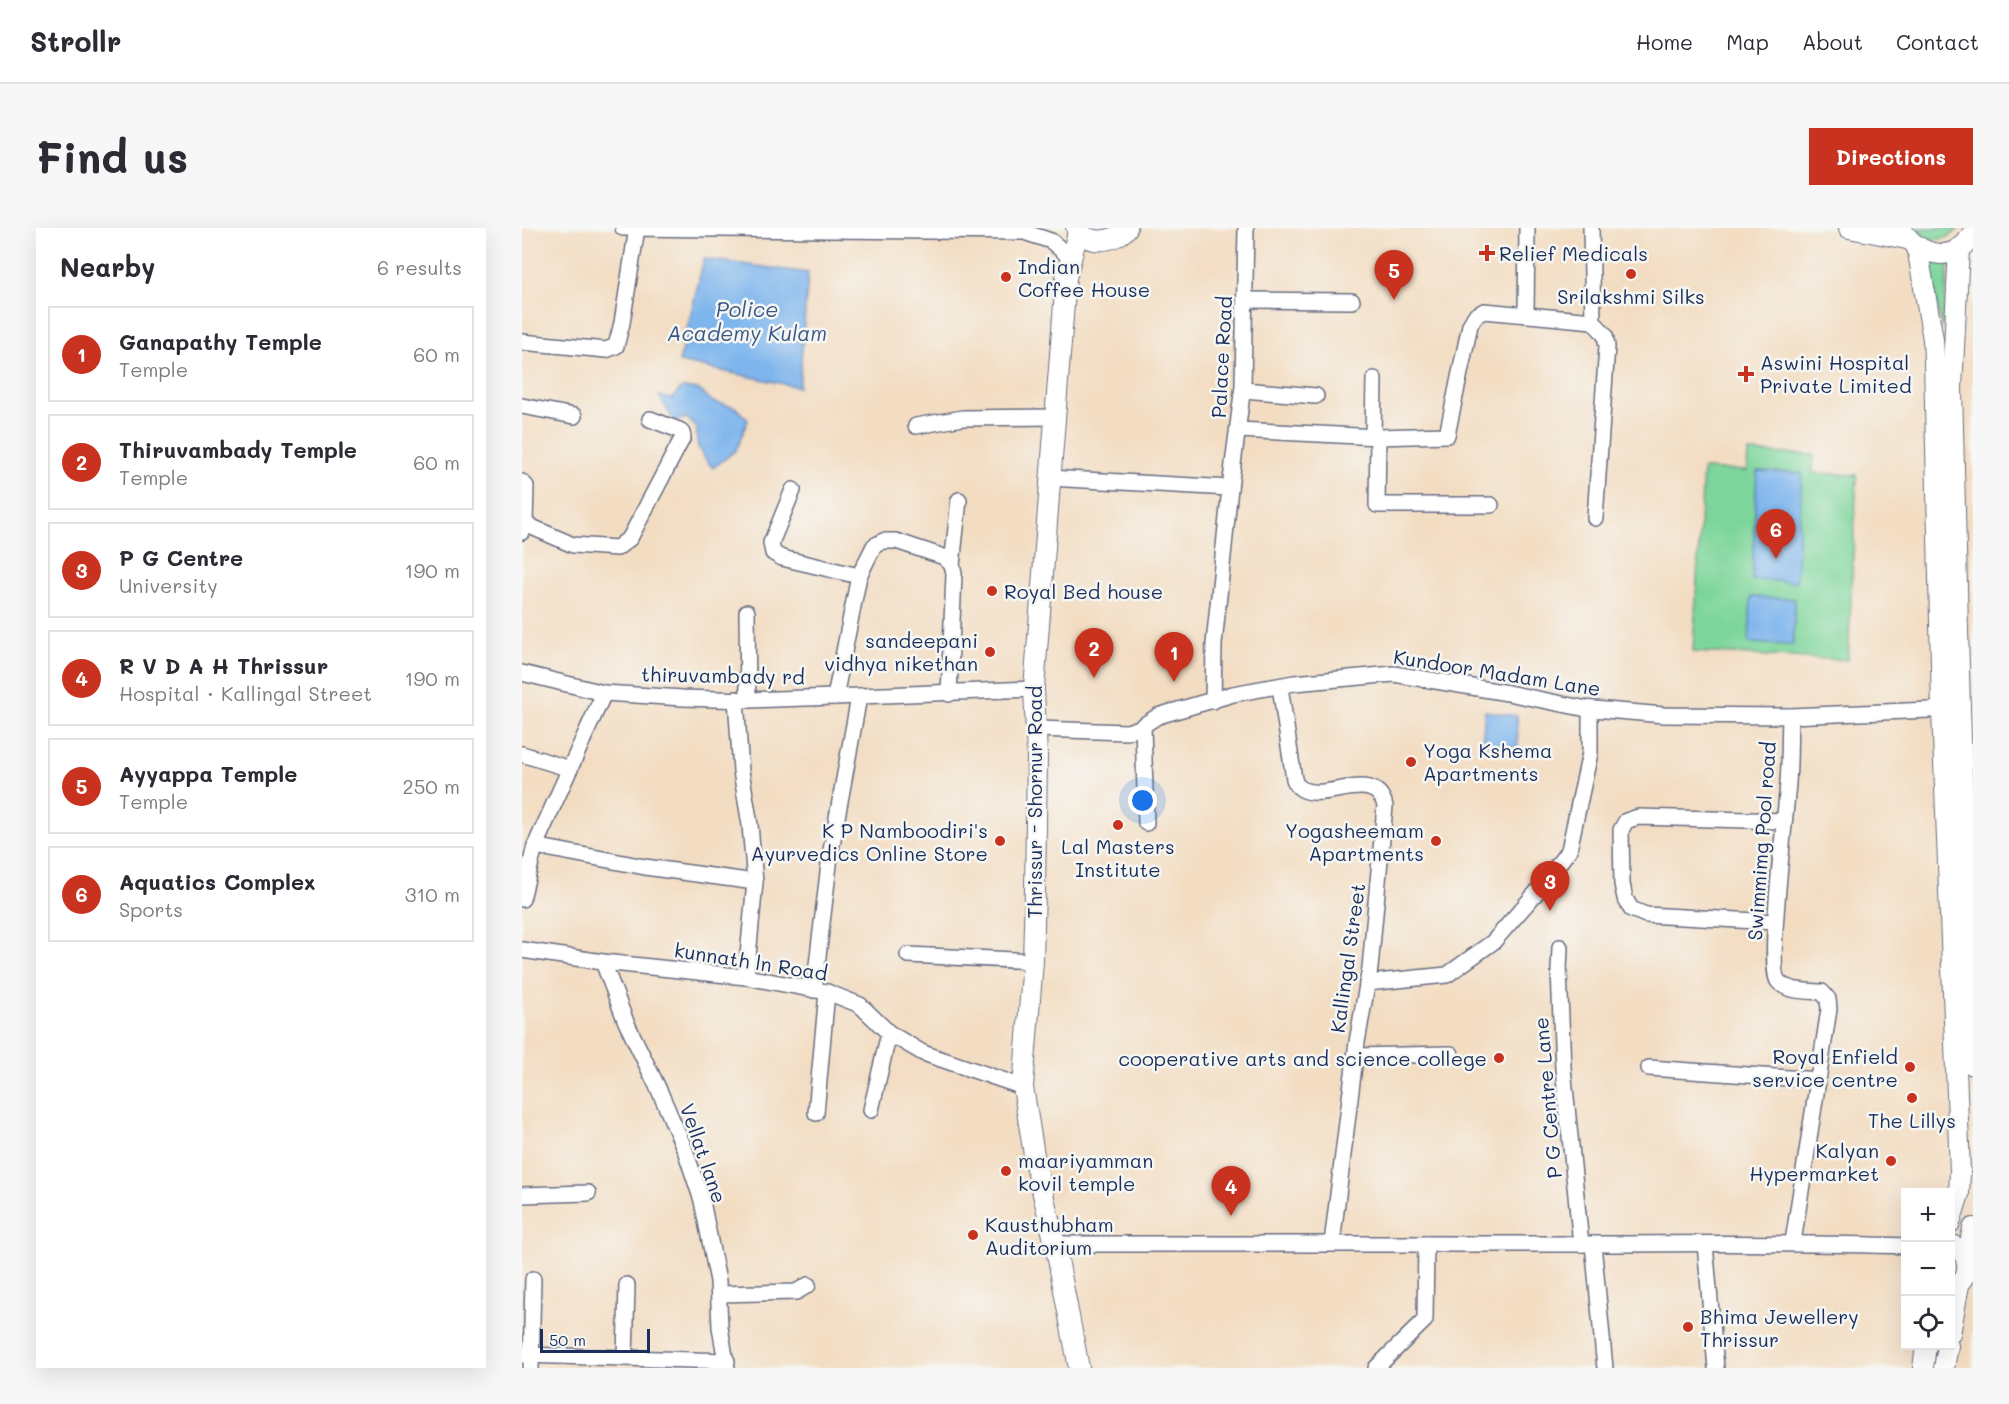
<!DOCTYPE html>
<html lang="en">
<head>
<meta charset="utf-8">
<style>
	:root { --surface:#fff; --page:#f7f7f7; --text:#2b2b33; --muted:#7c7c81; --line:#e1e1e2; --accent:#c8321e }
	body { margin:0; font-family:Mali,sans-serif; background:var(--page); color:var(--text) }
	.controls { position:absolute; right:18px; bottom:18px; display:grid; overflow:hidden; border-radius:0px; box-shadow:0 6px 24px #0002 }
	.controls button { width:54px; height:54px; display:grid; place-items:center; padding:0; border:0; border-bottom:2px solid var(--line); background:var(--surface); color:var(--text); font:30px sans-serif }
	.scale { position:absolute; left:18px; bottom:15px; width:110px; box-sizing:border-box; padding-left:6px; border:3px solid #1b2f5e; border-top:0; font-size:16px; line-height:21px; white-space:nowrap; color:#1b2f5e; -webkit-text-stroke:4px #f6f6f2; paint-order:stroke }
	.you { position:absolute; left:621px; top:573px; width:21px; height:21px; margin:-15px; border:4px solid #fff; border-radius:50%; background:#1a73e8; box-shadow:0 0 0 9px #1a73e833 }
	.badge { display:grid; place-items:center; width:39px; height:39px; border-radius:50%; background:var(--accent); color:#fff; font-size:20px; font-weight:700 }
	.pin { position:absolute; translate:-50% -50px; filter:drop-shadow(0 2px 3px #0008) }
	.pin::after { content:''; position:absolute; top:32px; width:21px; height:18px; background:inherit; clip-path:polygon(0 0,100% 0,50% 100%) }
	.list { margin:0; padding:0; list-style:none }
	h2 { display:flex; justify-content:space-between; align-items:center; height:78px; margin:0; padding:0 24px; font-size:26px }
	h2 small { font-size:20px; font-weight:400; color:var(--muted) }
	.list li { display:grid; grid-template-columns:39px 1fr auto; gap:18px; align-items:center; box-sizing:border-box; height:96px; margin:0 12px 12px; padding:0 12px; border:2px solid var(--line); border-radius:0px }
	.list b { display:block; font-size:22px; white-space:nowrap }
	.list p { margin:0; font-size:20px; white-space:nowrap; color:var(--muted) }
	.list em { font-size:20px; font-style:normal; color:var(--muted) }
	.icon { flex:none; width:33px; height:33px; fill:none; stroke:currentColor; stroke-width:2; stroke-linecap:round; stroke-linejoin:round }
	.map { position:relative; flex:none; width:1451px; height:1140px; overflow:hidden; border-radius:0px }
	header { display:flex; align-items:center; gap:36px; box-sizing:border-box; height:84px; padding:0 30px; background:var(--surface); border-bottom:2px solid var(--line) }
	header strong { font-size:28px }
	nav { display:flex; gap:33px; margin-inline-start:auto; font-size:21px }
	.intro { display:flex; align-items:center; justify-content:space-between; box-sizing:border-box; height:144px; padding:0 36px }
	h1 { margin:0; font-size:42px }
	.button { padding:15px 27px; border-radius:0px; background:var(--accent); color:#fff; font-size:21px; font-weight:700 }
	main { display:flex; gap:36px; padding:0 36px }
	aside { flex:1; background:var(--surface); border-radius:0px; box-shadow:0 6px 24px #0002 }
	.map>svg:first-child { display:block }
</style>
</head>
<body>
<header>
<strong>Strollr</strong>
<nav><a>Home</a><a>Map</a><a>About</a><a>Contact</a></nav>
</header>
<div class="intro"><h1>Find us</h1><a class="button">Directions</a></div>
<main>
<aside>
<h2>Nearby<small>6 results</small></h2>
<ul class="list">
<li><span class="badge">1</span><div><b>Ganapathy Temple</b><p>Temple</p></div><em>60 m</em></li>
<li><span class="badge">2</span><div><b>Thiruvambady Temple</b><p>Temple</p></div><em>60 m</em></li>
<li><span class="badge">3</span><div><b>P G Centre</b><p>University</p></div><em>190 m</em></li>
<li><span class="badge">4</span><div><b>R V D A H Thrissur</b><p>Hospital · Kallingal Street</p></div><em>190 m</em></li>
<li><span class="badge">5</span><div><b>Ayyappa Temple</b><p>Temple</p></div><em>250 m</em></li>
<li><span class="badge">6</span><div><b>Aquatics Complex</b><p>Sports</p></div><em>310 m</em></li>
</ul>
</aside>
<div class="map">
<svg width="1451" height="1140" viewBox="0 0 1451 1140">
	<rect width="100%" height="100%" fill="#f6f6f2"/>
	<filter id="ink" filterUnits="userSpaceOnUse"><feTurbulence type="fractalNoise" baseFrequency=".0167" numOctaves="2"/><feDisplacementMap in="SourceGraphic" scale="12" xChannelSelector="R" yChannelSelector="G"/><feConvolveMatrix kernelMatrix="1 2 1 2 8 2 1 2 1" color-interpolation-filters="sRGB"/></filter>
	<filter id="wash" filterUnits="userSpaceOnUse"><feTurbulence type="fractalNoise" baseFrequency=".008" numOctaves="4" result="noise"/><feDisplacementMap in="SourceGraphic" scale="24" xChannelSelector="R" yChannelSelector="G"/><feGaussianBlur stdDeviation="1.35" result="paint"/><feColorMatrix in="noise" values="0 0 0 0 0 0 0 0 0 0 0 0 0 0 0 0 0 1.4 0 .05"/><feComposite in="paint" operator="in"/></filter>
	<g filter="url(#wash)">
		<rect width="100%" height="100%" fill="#f3ddc2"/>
		<g fill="#7cd59a" stroke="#4c827c" stroke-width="1.5">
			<path d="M1395 0H1437C1425 14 1406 17 1395 0Z"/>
			<polygon points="1407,35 1427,35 1420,101"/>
			<polygon points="1226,224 1292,227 1291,245 1335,247 1326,432 1171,424 1181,241 1225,243"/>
		</g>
		<g fill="#7eb5ed" stroke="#4c72a6" stroke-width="1.5">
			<polygon points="182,31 286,45 277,159 157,134"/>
			<path d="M160 160 176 161 191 174 213 179 226 192 214 222 191 240C178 225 173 220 175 200L165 190 152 193 137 168 149 171Z"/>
			<polygon points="1235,243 1280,245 1274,354 1230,352"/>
			<polygon points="1229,369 1273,371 1271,417 1227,415"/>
			<polygon points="963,483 995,488 996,519 960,515"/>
		</g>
	</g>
	<g filter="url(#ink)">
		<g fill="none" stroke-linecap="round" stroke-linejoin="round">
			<defs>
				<g id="minor">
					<polyline points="101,0 502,4 529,13 550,31"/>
					<polyline points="723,72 830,73"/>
					<polyline points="1004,87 1005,0"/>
					<polyline points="1071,93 1083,107 1085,118 1073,290"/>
					<polyline points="0,114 84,122 94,118 100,95 115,0"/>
					<polyline points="721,162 794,168"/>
					<polyline points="0,178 52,188"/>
					<polyline points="394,198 441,190 533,189"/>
					<polyline points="716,202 856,209 925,207 948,97 953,88 962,83 1071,93 1069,0"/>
					<polyline points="851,209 852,151"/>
					<polyline points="856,209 855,277 969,277"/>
					<polyline points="527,250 708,260 692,416 691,473"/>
					<polyline points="0,254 4,258 3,296 0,304"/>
					<polyline points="708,260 721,158 724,0"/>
					<polyline points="271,262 249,315 251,325 260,330 337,348"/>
					<polyline points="3,296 51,317 95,320 108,310 161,209 160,205 157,202 128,191"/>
					<polyline points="430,337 437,272"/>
					<polyline points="225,384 226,472"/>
					<polyline points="0,445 82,465 161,470 226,472 313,469 512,461"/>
					<path d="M758 459 772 551C773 554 774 557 777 559 799 578 854 537 863 578L848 740 835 814 810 1015"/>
					<polyline points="313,469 337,348 352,318 361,313 374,313 422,329 430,337 432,346 427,466"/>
					<polyline points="214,471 219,543 228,597 233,654 224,749"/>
					<path d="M1268 488C1267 514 1268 540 1265 566 1263 593 1245 739 1256 753 1265 764 1286 763 1300 764L1306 771 1307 781 1271 1014"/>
					<polyline points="621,498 624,595"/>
					<polyline points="514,501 605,504 617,500 636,488 711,466 772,455 872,446 986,465 1060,480 1142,487 1268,488 1431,481"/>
					<polyline points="0,526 48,541"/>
					<polyline points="13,618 123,639 233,654"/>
					<polyline points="0,671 13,618 82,465"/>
					<polyline points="1253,694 1124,687 1109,681 1103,670 1100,656 1099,602 1104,593 1116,589 1262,593"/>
					<polyline points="1038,719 1037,742 1041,840 1059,1016"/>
					<polyline points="0,722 81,734 224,749 305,764 338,777 367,805 401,825 501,859"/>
					<polyline points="386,727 511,733"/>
					<polyline points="81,734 104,794 137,862 163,922 180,973 196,1053 198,1099 205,1140"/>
					<polyline points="845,755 925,747 971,714 1014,665 1047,622 1068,525 1068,481"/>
					<polyline points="292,762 308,628 337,469"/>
					<polyline points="833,828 929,826"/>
					<polyline points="1127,840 1296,852"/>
					<polyline points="349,882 367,805"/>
					<polyline points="294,885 305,764"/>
					<polyline points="0,967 66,965"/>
					<path d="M533 1016C708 1016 883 1016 1058 1016 1166 1016 1275 1014 1384 1018"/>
					<polyline points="1071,1016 1083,1140"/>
					<polyline points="1183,1016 1194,1140"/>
					<polyline points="197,1066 274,1064 286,1057"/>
					<polyline points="0,1127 205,1133"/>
					<polyline points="103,1130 105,1057"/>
					<polyline points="9,1140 11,1051"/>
					<polyline points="854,1140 903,1092 904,1016"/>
				</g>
				<g id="major">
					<path d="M554 0C565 18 592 15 605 0"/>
					<polyline points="1327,0 1385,11"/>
					<path d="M1379 0C1395 29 1435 38 1451 4"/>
					<polyline points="556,4 544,50 512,461 515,528 513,662 511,733 501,859 513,933 533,1016 557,1140"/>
					<polyline points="1395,19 1411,111 1412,132 1420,482 1438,944 1437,966 1428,995"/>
					<polyline points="1437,20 1430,160 1438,481 1451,837"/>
					<path d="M1428 1016C1451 1025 1451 1052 1428 1061"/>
					<polyline points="1445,1030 1451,1000"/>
					<polyline points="1428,1106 1437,1057"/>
					<polyline points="1401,1140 1404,1118"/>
					<polyline points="1422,1140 1426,1118"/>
				</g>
			</defs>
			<use href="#minor" stroke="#676c81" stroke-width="18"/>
			<use href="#major" stroke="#676c81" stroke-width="22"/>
			<use href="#minor" stroke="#fff" stroke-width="15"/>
			<use href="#major" stroke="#fff" stroke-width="20"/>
		</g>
	</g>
	<g fill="#c8321e" stroke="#f6f6f2" stroke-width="2">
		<path d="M962 16h6v6h6v6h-6v6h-6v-6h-6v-6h6z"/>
		<circle cx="1109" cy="46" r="6"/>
		<circle cx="484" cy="49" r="6"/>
		<path d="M1221 137h6v6h6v6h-6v6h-6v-6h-6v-6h6z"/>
		<circle cx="470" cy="363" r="6"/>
		<circle cx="468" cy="424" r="6"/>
		<circle cx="889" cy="534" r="6"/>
		<circle cx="596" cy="597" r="6"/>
		<circle cx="478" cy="613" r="6"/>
		<circle cx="914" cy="613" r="6"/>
		<circle cx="977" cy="830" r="6"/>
		<circle cx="1388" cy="839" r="6"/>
		<circle cx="1390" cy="870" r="6"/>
		<circle cx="1369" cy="933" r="6"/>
		<circle cx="484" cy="943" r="6"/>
		<circle cx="451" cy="1007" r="6"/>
		<circle cx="1166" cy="1099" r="6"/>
	</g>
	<g text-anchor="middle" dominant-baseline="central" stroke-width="5" stroke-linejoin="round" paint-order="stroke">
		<g font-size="20" fill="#1b2f5e" stroke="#f6f6f2" text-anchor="start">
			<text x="977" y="25">Relief Medicals</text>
			<text x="496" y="38">Indian<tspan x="496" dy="23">Coffee House</tspan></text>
			<text x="1109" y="68" text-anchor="middle">Srilakshmi Silks</text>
			<text x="1238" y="134">Aswini Hospital<tspan x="1238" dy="23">Private Limited</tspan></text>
			<text x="482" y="363">Royal Bed house</text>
			<text x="456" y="412" text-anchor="end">sandeepani<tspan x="456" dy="23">vidhya nikethan</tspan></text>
			<text x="901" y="522">Yoga Kshema<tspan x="901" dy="23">Apartments</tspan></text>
			<text x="466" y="602" text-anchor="end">K P Namboodiri's<tspan x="466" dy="23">Ayurvedics Online Store</tspan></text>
			<text x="902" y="602" text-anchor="end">Yogasheemam<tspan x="902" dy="23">Apartments</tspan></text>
			<text x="596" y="618" text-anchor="middle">Lal Masters<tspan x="596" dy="23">Institute</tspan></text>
			<text x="1376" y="828" text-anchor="end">Royal Enfield<tspan x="1376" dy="23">service centre</tspan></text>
			<text x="965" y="830" text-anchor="end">cooperative arts and science college</text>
			<text x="1390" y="892" text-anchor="middle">The Lillys</text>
			<text x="1357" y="922" text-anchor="end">Kalyan<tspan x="1357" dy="23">Hypermarket</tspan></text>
			<text x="496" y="932">maariyamman<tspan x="496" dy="23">kovil temple</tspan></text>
			<text x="463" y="996">Kausthubham<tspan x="463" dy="23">Auditorium</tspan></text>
			<text x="1178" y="1088">Bhima Jewellery<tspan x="1178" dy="23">Thrissur</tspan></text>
		</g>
		<g font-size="20" fill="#1b2f5e" stroke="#f6f6f2">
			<text transform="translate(699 129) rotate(-87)">Palace Road</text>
			<text transform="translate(975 444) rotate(9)">Kundoor Madam Lane</text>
			<text transform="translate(201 447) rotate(1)">thiruvambady rd</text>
			<text transform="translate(512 574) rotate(-90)">Thrissur - Shornur Road</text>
			<text transform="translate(1239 613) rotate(-86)">Swimmimg Pool road</text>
			<text transform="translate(825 730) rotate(-82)">Kallingal Street</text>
			<text transform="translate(229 733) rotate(9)">kunnath ln Road</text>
			<text transform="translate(1025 870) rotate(-95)">P G Centre Lane</text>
			<text transform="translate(182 925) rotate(71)">Vellat lane</text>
		</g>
		<g font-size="21" font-style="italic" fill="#395789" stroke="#f6f6f2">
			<text x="225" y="80">Police<tspan x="225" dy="24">Academy Kulam</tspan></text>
		</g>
	</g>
</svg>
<div class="controls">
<button>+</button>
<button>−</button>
<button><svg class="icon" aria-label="locate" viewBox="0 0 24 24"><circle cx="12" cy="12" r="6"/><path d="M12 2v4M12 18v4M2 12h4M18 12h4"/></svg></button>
</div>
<div class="scale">50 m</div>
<div class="you"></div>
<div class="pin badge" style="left:652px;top:454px">1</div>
<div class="pin badge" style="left:572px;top:450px">2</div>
<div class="pin badge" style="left:1028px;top:683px">3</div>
<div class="pin badge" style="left:709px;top:988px">4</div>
<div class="pin badge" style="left:872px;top:72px">5</div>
<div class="pin badge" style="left:1254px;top:331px">6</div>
</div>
</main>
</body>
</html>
